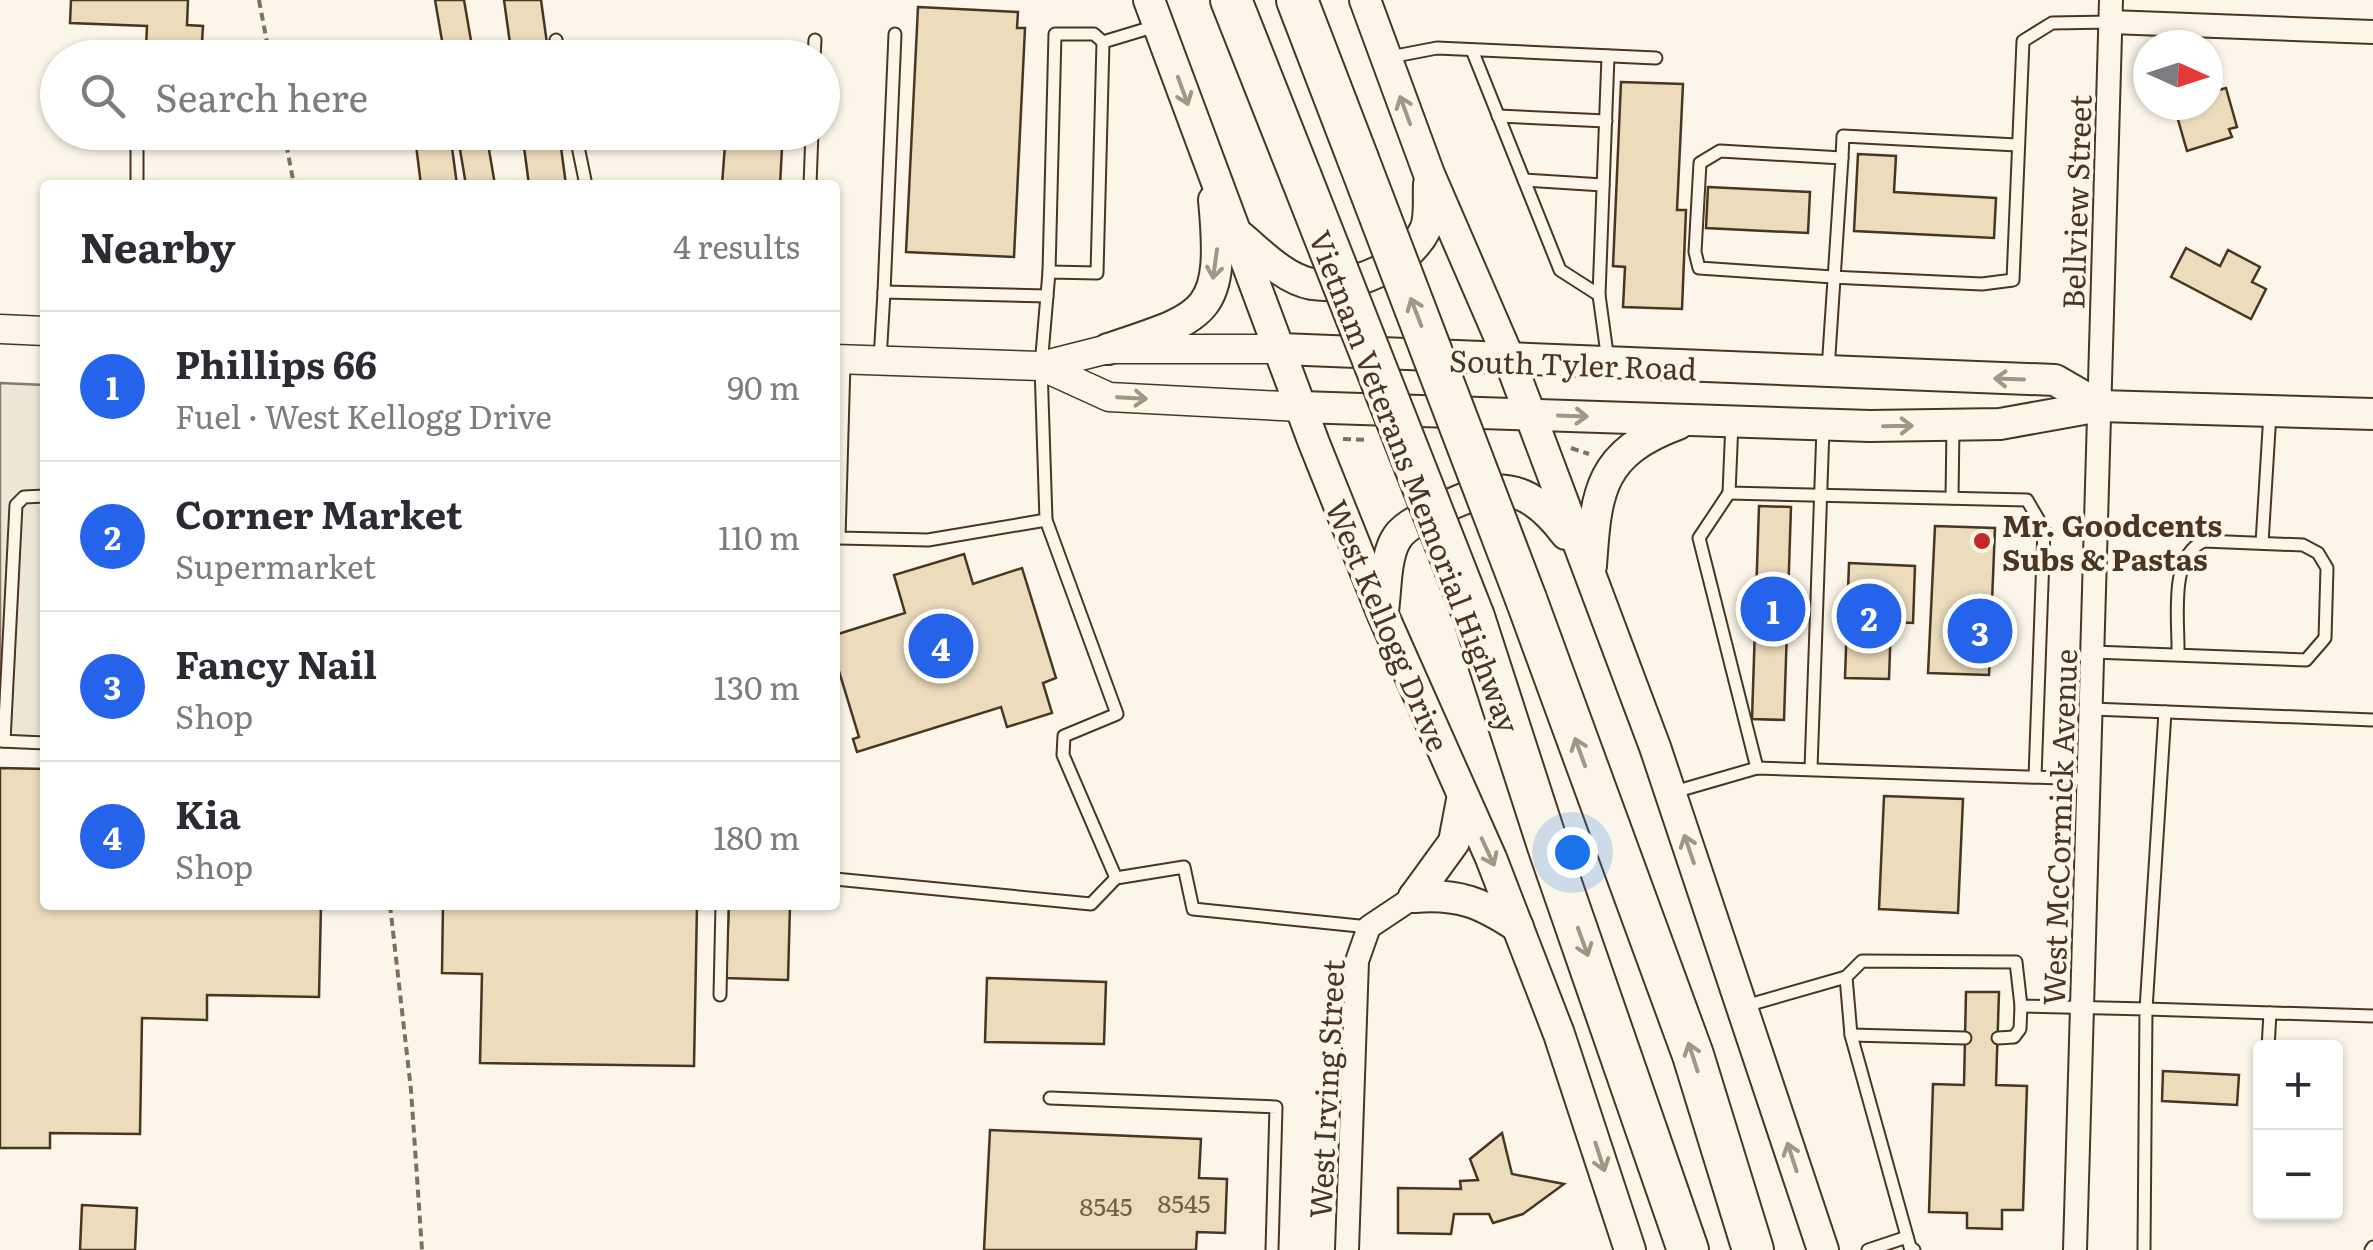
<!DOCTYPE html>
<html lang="en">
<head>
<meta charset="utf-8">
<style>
	:root { --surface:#fff; --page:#f7f7f7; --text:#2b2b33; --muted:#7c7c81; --line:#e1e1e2; --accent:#2563eb }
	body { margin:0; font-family:Literata,serif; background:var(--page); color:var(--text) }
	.controls { position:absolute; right:30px; bottom:30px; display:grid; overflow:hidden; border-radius:10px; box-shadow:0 2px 8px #0004 }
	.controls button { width:90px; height:90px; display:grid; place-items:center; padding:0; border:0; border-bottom:2px solid var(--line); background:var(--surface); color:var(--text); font:50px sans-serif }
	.compass { position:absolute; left:2133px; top:30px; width:90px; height:90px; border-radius:50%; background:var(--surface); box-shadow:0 2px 8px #0004; rotate:93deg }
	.you { position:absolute; left:1572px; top:852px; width:35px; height:35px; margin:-25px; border:8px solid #fff; border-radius:50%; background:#1a73e8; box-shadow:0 0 0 15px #1a73e833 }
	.badge { display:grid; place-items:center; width:65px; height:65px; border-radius:50%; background:var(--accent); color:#fff; font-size:32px; font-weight:700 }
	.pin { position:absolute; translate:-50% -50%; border:5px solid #fff; box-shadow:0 2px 10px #0006 }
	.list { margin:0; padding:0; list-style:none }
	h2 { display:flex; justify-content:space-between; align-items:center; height:130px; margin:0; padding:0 40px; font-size:42px }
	h2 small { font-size:32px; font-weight:400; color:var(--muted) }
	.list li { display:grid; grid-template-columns:65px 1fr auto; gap:30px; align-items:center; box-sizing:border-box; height:150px; padding:0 40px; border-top:2px solid var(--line) }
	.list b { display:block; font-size:38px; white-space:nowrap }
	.list p { margin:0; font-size:32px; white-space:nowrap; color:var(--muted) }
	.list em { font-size:32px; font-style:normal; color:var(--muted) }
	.icon { flex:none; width:55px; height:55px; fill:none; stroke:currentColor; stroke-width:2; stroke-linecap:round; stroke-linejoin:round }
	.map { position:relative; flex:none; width:2373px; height:1250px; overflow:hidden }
	.search { position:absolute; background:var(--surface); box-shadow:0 2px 8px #0004; left:40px; top:40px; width:800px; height:110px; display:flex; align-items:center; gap:25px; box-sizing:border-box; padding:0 35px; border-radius:55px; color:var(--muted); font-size:38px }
	.panel { position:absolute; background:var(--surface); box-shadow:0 2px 8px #0004; left:40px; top:180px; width:800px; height:730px; border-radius:10px }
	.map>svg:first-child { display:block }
</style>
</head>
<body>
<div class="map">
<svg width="2373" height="1250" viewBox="0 0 2373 1250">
	<rect width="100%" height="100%" fill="#fbf6e9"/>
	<polygon fill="#ede7d9" stroke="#887966" stroke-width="2.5" points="0,383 45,385 45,741 0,740"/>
	<g fill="#ecdcbc" stroke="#4a3520" stroke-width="2.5">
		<polygon points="71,0 188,0 187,25 203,26 201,58 170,58 170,49 146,48 147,26 70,23"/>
		<polygon points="435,0 464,0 474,58 445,58"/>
		<polygon points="504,0 541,0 549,58 512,58"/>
		<polygon points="918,7 1018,12 1017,28 1025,28 1014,257 906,252"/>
		<polygon points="1621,82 1683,84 1677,210 1686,210 1682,309 1623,307 1625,267 1613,266"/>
		<polygon points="2226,88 2237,127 2229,129 2232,137 2187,151 2177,116 2194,110 2192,105 2208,105 2208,93"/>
		<polygon points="457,132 486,132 495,185 466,185"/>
		<polygon points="522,132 559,132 566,185 529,185"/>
		<polygon points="451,140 457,185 421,185 416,145"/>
		<polygon points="725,145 782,148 780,185 722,185"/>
		<polygon points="1858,154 1896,156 1894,192 1996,198 1994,238 1854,231"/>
		<polygon points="1708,187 1810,192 1808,233 1706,228"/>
		<polygon points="2186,248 2220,266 2228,250 2260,267 2252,282 2266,289 2251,319 2171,277"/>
		<polygon points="1759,506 1791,507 1784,720 1752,719"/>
		<polygon points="1935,526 1995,528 1989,675 1928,673"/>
		<polygon points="964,554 973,584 1022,568 1056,678 1043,683 1052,713 1007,727 1001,707 857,752 853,739 859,737 835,658 835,635 905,613 894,575"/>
		<polygon points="1849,563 1915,566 1913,623 1891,622 1889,679 1845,678"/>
		<polygon points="0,768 45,769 45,905 321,905 319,997 207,995 207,1020 142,1018 140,1134 50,1133 50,1148 0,1148"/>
		<polygon points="1884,796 1963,799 1958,913 1879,909"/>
		<polygon points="443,905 697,905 694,1066 480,1063 482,974 442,973"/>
		<polygon points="729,905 790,905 788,980 726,978"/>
		<polygon points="987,978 1106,982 1104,1044 985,1042"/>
		<polygon points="1966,992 1999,992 1996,1085 2027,1086 2023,1210 2002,1210 2002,1229 1967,1228 1967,1213 1929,1212 1933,1084 1964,1085"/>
		<polygon points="2163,1071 2239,1075 2237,1105 2162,1101"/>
		<polygon points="990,1130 1201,1139 1199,1178 1227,1179 1225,1233 1197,1232 1196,1250 984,1250"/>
		<polygon points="1502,1133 1512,1174 1564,1184 1523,1214 1493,1223 1489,1214 1454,1214 1451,1234 1398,1233 1398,1188 1461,1189 1460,1181 1478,1180 1470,1159"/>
		<polygon points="82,1205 137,1208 135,1250 80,1250"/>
	</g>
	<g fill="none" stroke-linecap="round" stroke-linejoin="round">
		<defs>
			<g id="service">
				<polyline points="1156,26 1103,42 1097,273 1049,272 1041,366 1046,520 1117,714 1064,736 1063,755 1116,878 1184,867 1193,909 1369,927"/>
				<polyline points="556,40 560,58"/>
				<polyline points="1472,50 1560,270 1599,295 1608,361"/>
				<polyline points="1390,57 1437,48 1656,58"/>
				<polyline points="814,58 815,40"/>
				<polyline points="1498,116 1606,121"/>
				<polyline points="137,132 137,185"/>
				<polyline points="575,132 586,185"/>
				<polyline points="1842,158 1843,136 2017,145"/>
				<polyline points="1524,180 1603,185"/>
				<polyline points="810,185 812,132"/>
				<polyline points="1049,272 1055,34 1094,34 1103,42"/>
				<polyline points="884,292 895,34"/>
				<polyline points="1599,295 1608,56"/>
				<polyline points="880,360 884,292 1047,296"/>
				<polyline points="844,362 839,538 928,540 1046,520"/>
				<polyline points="1828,370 1842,158 1720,151 1700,163 1695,252 1699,268 1833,277 1852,278 1982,284 2013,280 2023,41 2052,23 2111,22"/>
				<polyline points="1732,422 1729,493 2027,500 2044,529 2035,777"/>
				<polyline points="1729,493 1699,538 1757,768"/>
				<polyline points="1952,498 1953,427"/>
				<polyline points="2262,543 2270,413"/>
				<path d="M2093 652 2306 660 2325 638 2327 568 2318 553 2303 545 2204 541C2168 557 2179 620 2178 655"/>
				<polyline points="2092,709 2373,720"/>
				<polyline points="2165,712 2146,1009 2373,1016"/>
				<polyline points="0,741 45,743"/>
				<polyline points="4,741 16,505 24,497 45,496"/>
				<polyline points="1811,769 1823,428"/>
				<polyline points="1674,792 1757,768 2090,779"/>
				<polyline points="835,879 1091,904 1116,878"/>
				<polyline points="720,995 722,905"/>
				<polyline points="1745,1006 1846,977"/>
				<polyline points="1851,1035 1965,1038"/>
				<polyline points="1998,1038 2014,1037 2020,1029 2021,1006"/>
				<polyline points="2268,1048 2270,1013"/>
				<polyline points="1050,1098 1276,1107 1272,1250"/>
				<polyline points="1868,1250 1907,1237"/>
				<polyline points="1914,1250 1910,1247 1851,1035 1846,977 1862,961 2016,962 2021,1006 2146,1009 2144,1250"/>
				<polyline points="2371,1250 2373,1247"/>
			</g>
			<g id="minor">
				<polyline points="2111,22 2373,32"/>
				<polyline points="1347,1250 1357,961 1369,927 1414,897"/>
				<polyline points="2075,1250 2111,0"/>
			</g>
			<g id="tertiary">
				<polyline points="0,329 45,331"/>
				<polyline points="835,359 1041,366 1108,349 1281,349"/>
				<polyline points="1041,366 1109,397 1301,407"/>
			</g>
			<g id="secondary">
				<polyline points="1149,0 1314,443 1383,615 1491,858 1559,1034 1630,1250"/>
				<polyline points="1365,0 1429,174 1510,361 1655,747 1823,1250"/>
				<path d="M1241 237C1261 254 1285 279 1312 284 1351 290 1408 265 1425 230 1431 217 1428 198 1429 184"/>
				<path d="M1108 349C1208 316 1225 314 1214 200"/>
				<polyline points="1281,349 2055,380 2100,406"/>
				<polyline points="1301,407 1870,426 2000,424 2100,406 2373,414"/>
				<path d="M1591 566C1596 490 1600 453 1678 424"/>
				<path d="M1383 611C1386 590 1385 560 1395 541 1403 525 1424 518 1439 510 1496 481 1526 481 1566 534"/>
				<path d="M1414 897C1458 893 1482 903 1518 927"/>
				<polyline points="1414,897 1454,842 1462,800"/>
			</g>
			<g id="motorway">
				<polyline points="1231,0 1301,177"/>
				<polyline points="1297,0 1358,159"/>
				<polyline points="1526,599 1693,1055 1753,1250"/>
				<polyline points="1474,617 1548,846 1688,1250"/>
			</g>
		</defs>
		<use href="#service" stroke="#4a3520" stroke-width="15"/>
		<use href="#minor" stroke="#4a3520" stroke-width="26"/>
		<use href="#tertiary" stroke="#4a3520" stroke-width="31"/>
		<use href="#secondary" stroke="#4a3520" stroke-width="34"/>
		<use href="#motorway" stroke="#4a3520" stroke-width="44"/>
		<g stroke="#7f6f5c" stroke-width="4" stroke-dasharray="8 5" stroke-linecap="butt">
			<polyline points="259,0 270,58"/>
			<polyline points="284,132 294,185"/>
			<polyline points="1343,439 1369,440"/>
			<polyline points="1571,448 1589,454"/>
			<polyline points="390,905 411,1090 422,1250"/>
		</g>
		<use href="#service" stroke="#fbf6e9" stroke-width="11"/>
		<use href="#minor" stroke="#fbf6e9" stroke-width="22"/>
		<use href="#tertiary" stroke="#fbf6e9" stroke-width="28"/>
		<use href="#secondary" stroke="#fbf6e9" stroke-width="30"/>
		<use href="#motorway" stroke="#fbf6e9" stroke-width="40"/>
		<defs>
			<g id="motorway-bridge">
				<polyline points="1358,159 1526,599"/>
				<polyline points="1301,177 1474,617"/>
			</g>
		</defs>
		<use href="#motorway-bridge" stroke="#4a3520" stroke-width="44" stroke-linecap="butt"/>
		<use href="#motorway-bridge" stroke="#fbf6e9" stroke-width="40"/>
	</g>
	<defs><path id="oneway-shaft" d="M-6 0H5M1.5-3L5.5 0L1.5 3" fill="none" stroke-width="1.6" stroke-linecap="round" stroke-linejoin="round" transform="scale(2.5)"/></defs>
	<g stroke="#a29684">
		<use href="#oneway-shaft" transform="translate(1183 91) rotate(70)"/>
		<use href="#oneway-shaft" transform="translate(1405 110) rotate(-110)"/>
		<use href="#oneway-shaft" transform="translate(1215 264) rotate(98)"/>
		<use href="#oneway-shaft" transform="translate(1416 312) rotate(-111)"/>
		<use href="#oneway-shaft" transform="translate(2009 379) rotate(-178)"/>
		<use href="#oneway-shaft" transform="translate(1132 398) rotate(3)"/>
		<use href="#oneway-shaft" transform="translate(1573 416) rotate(2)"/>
		<use href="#oneway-shaft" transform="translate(1898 426) rotate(-1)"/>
		<use href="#oneway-shaft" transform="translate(1580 752) rotate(-110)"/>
		<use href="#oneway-shaft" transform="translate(1689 849) rotate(-109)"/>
		<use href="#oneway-shaft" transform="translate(1488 852) rotate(65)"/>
		<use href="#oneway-shaft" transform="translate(1583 942) rotate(70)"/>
		<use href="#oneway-shaft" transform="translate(1693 1057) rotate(-108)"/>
		<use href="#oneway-shaft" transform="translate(1600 1157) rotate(72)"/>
		<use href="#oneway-shaft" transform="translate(1792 1157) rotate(-108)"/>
	</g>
	<circle fill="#c62828" stroke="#fbf6e9" stroke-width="4" cx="1982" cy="541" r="10"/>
	<g text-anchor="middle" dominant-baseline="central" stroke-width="8" stroke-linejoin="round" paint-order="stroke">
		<g font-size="25" fill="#725f47">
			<text x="1184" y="1202">8545</text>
			<text x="1106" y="1205">8545</text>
		</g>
		<g font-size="30" fill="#4a3520" stroke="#fbf6e9">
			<text transform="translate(2075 202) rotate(-88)">Bellview Street</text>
			<text transform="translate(1573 363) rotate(2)">South Tyler Road</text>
			<text transform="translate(1416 481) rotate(69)">Vietnam Veterans Memorial Highway</text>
			<text transform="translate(1389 625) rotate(67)">West Kellogg Drive</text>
			<text transform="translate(2058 827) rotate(-88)">West McCormick Avenue</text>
			<text transform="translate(1325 1089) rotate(-87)">West Irving Street</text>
		</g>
		<g font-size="30" font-weight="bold" fill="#4a3520" stroke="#fbf6e9" text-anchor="start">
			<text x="2002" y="524">Mr. Goodcents<tspan x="2002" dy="34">Subs &amp; Pastas</tspan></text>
		</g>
	</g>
</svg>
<div class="controls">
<button>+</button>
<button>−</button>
</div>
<svg class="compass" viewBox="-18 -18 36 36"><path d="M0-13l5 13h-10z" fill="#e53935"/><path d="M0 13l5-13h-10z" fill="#7c7c81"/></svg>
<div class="you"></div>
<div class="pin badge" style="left:1773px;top:609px">1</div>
<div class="pin badge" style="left:1869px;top:616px">2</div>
<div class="pin badge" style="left:1980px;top:631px">3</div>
<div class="pin badge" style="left:941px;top:646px">4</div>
<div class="search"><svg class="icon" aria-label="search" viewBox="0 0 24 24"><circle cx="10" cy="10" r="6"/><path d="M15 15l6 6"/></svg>Search here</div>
<section class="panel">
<h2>Nearby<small>4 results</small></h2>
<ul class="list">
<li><span class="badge">1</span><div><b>Phillips 66</b><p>Fuel · West Kellogg Drive</p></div><em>90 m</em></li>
<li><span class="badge">2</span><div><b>Corner Market</b><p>Supermarket</p></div><em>110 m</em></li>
<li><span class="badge">3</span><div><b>Fancy Nail</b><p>Shop</p></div><em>130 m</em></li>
<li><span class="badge">4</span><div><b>Kia</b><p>Shop</p></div><em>180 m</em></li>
</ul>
</section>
</div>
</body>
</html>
